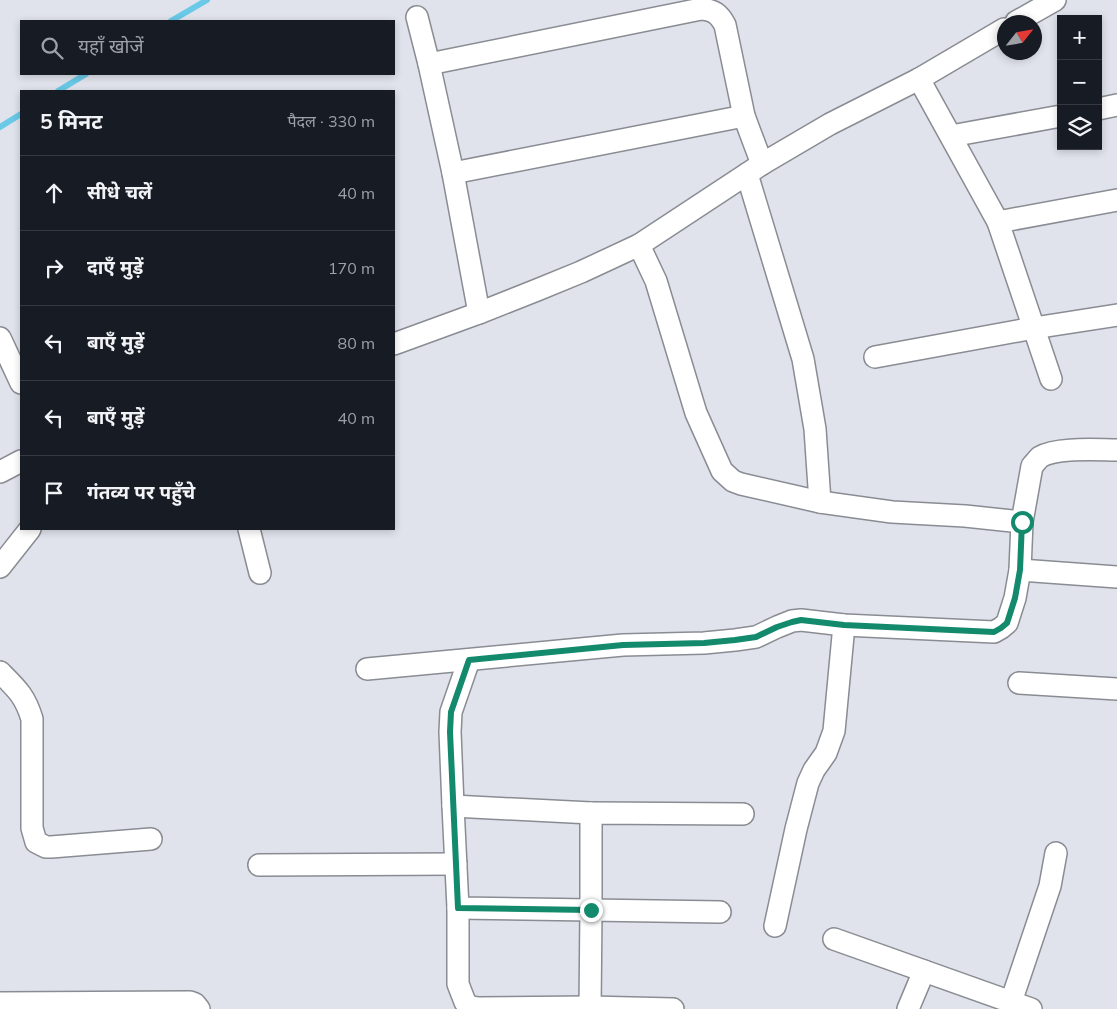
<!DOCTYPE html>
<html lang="hi">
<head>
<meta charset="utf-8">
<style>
	:root { --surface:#171b24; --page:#242831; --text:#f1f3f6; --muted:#9ea1a6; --line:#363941 }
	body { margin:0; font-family:Mulish,"Noto Sans Devanagari",sans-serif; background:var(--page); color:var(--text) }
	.controls { position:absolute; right:15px; top:15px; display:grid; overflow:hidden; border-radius:0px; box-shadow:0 2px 8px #0003 }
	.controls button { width:45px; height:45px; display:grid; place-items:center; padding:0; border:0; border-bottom:1px solid var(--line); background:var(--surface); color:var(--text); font:25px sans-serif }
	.compass { position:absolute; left:997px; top:15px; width:45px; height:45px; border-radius:50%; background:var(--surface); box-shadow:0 2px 8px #0003; rotate:59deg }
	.stop { position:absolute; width:15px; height:15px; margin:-11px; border:4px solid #138a6c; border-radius:50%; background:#fff }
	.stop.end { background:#138a6c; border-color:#fff; box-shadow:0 1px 5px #0008 }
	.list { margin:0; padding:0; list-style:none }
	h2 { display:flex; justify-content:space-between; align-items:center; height:65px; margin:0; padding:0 20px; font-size:21px }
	h2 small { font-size:16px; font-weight:400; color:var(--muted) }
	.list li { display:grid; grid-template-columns:32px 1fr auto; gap:15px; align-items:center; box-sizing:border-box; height:75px; padding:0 20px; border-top:1px solid var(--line) }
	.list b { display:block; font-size:19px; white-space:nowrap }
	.list em { font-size:16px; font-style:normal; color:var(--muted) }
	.icon { flex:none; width:28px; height:28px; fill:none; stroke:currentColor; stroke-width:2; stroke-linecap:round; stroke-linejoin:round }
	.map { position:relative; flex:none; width:1117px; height:1009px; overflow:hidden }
	.search { position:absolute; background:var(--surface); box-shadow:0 2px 8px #0003; left:20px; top:20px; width:375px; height:55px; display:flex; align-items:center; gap:12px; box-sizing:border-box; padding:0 18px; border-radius:0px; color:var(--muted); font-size:19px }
	.panel { position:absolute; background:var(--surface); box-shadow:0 2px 8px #0003; left:20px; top:90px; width:375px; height:440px; border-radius:0px }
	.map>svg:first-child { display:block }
</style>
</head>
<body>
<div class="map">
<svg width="1117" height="1009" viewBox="0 0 1117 1009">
	<rect width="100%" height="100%" fill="#e0e3eb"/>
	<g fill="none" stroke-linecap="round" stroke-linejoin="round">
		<g stroke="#69c9e6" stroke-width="6">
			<polyline points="171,21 207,0"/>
			<polyline points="58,91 86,74"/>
			<polyline points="0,127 21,114"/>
		</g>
		<defs>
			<g id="minor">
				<polyline points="417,17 429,64 453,173 479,313"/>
				<polyline points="1016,22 1055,0"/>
				<path d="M429 64 701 9C714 10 719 14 725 25L744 116 762 164"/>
				<polyline points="919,79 998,222 1051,379"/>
				<polyline points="1098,109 1117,105"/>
				<polyline points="951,136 1061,116"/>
				<polyline points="453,173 744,116"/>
				<polyline points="747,174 803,359 815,429 820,502"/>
				<polyline points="998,222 1117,200"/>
				<polyline points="639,245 656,281 696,413 722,471 733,481 741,484 820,502 892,512 965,516 1022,522"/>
				<polyline points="0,338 21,383"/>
				<polyline points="394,344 479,313 537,290 581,272 639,245 762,164 830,124 919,79 1004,29"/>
				<polyline points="875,357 1034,328 1117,315"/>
				<polyline points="0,472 21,461"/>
				<polyline points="249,529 260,573"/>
				<polyline points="0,567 30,529"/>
				<polyline points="1020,570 1117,577"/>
				<polyline points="469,660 451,712 450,732 453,806 458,908 591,910 591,813 743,814"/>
				<path d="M367 669 623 645 704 643 735 640 756 637 777 627 792 621 801 620 844 625 994 632 1001 628 1007 623 1015 598 1020 570 1022 522 1032 466C1035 463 1037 460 1040 457 1057 447 1097 450 1117 450"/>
				<path d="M0 672C17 689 25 696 32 719V828L36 842 46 847H51L151 839"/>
				<polyline points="1019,683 1117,689"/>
				<polyline points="453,806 591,813"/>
				<polyline points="259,865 456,864"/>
				<polyline points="458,908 458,984 465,1002 470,1007 478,1008 590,1007 673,1009"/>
				<polyline points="775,926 796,829 808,783 814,770 826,753 834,731 844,625"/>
				<polyline points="834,939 1031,1009"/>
				<polyline points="1011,1002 1050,886 1056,853"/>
				<polyline points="0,1003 190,1002 195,1004 199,1009"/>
				<polyline points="590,1009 591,910 720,912"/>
				<polyline points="908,1009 924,971"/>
			</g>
		</defs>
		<use href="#minor" stroke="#898c93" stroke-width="24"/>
		<use href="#minor" stroke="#fff" stroke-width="21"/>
	</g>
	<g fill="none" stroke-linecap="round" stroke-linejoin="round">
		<polyline stroke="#138a6c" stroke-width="6" points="591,910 458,908 450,732 451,712 469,660 623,645 704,643 735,640 756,637 777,627 792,622 801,620 844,625 994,632 1001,628 1007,623 1015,598 1020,570 1022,522"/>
	</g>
</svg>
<div class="controls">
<button>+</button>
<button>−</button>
<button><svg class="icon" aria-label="layers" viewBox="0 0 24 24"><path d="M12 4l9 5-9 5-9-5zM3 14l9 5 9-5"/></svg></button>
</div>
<svg class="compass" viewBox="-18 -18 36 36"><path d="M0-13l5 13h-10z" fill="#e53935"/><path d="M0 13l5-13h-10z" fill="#9ea1a6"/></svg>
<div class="stop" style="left:1022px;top:522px"></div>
<div class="stop end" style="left:591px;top:910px"></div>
<div class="search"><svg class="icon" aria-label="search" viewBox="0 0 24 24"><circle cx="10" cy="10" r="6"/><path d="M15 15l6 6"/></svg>यहाँ खोजें</div>
<section class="panel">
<h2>5 मिनट<small>पैदल · 330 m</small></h2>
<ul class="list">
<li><svg class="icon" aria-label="ahead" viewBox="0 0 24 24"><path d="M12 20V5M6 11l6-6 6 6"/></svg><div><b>सीधे चलें</b></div><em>40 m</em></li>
<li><svg class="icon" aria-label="right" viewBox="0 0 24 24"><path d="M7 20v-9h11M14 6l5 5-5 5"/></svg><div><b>दाएँ मुड़ें</b></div><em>170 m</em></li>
<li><svg class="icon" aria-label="left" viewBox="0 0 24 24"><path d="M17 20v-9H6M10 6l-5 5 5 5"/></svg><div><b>बाएँ मुड़ें</b></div><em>80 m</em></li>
<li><svg class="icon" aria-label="left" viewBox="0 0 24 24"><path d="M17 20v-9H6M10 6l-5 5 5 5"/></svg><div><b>बाएँ मुड़ें</b></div><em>40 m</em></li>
<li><svg class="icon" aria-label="arrive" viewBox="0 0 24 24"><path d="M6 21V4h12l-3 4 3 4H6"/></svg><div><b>गंतव्य पर पहुँचे</b></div></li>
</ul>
</section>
</div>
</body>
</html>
